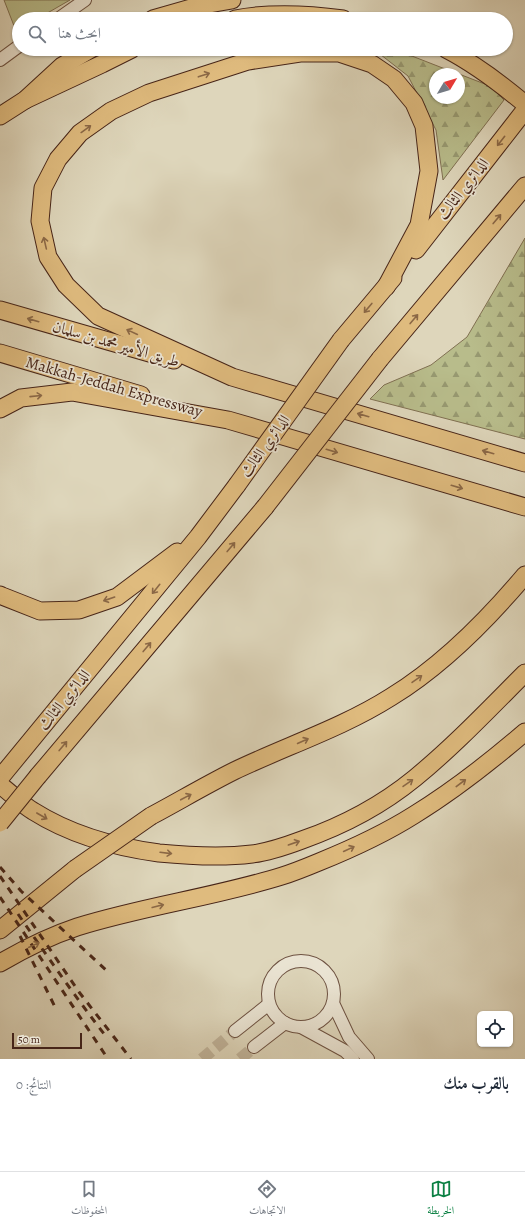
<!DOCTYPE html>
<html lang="ar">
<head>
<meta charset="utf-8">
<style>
	:root { --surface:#fff; --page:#f6f6f7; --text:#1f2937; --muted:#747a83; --line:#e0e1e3; --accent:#0b8043 }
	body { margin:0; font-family:Alegreya,Amiri,serif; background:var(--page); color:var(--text); direction:rtl }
	.controls { position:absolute; right:12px; bottom:12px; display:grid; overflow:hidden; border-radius:6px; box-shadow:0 1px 3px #0004 }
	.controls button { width:36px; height:36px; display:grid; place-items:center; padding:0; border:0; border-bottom:1px solid var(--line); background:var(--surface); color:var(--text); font:20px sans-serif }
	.compass { position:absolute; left:429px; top:68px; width:36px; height:36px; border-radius:50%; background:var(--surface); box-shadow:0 1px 3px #0004; rotate:52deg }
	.scale { position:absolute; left:12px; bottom:10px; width:70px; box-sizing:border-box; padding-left:4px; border:2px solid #472518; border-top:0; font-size:11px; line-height:14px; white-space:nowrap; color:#472518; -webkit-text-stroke:3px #eae4d3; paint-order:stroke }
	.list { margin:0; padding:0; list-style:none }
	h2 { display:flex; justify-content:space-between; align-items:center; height:52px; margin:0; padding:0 16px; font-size:17px }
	h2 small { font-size:13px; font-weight:400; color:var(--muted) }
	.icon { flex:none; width:22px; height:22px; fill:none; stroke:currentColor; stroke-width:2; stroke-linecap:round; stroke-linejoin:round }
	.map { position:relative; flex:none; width:525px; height:1059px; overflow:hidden; direction:ltr }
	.search { position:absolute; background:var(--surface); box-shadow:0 1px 3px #0004; left:12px; right:12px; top:12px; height:44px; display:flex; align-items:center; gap:10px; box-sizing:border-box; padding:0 14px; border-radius:22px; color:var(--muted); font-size:15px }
	.sheet { height:112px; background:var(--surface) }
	nav { display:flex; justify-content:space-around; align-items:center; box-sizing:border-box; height:56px; border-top:1px solid var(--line); background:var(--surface); font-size:11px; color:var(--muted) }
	nav a { display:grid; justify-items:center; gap:2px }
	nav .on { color:var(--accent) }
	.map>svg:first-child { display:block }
</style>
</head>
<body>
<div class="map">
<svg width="525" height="1059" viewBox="0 0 525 1059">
	<defs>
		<pattern id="forest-firs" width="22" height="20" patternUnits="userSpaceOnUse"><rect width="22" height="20" fill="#b8bc8b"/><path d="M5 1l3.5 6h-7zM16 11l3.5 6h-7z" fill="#979971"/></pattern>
	</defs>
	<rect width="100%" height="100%" fill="#ded6bb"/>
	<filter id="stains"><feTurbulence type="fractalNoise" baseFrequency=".005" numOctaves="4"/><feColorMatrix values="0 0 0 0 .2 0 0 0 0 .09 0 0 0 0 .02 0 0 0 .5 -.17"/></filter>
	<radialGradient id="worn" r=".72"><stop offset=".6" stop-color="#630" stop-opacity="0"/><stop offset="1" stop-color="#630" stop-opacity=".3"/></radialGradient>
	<polygon fill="#b8bc8b" stroke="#807052" points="4,0 70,0 37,19 19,19 19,29 16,31"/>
	<g fill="url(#forest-firs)" stroke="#807052">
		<polygon points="378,49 394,49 458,74 435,74 435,98 459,98 459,74 490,86 504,100 443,180 436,130 408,76 376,51"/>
		<polygon points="525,238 525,439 370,399 384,385 431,365 467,337"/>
	</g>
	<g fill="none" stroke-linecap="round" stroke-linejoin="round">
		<g stroke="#c0b39a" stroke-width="12" stroke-dasharray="12 6" stroke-linecap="butt">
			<polyline points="202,1059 235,1031"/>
			<polyline points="240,1059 254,1047"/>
		</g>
		<defs>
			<g id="minor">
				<polyline points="58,19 85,0"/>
				<polyline points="0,60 19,46"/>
				<circle cx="301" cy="994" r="33"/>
				<polyline points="333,1003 349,1037 368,1059"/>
				<polyline points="301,1027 345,1051 353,1059"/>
				<polyline points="235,1031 269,1004"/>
				<polyline points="254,1047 285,1023"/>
			</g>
			<g id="highway">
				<polyline points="153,19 198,6 232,0"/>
				<path d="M235 19C271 12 307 14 343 19"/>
				<path d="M446 49C475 64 500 83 525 104"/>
				<polyline points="25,100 102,64 132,49"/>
				<polyline points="0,116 25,100 62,66 91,49"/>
				<polyline points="416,250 525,110"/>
				<polyline points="386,287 419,225 429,171 424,126 414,103 394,79 372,64 339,53 300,53 248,61 149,93 111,111 80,133 58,159 43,188 40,221 48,257 66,285 98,316 232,377 525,463"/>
				<polyline points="0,310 174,360"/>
				<polyline points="341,340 393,278"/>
				<polyline points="0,353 141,395"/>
				<polyline points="380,359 525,186"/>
				<polyline points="0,409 21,398 72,392 228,420 525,507"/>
				<polyline points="0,595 2,596 40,611 79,610 117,597 177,552"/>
				<polyline points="38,776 265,507"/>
				<polyline points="0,778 198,537 237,485"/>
				<path d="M0 785C11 793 21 804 33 811 71 835 114 847 159 853 190 856 221 858 252 854 269 852 286 846 302 840 342 826 382 805 415 778 454 746 489 709 525 673"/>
				<path d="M151 816C179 801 206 785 234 771 286 746 342 728 391 697 440 667 488 619 525 575"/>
				<polyline points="0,930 75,869"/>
				<path d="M0 963C24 949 50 936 77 927 144 906 215 897 282 876 295 872 307 867 319 862 351 849 384 834 414 815 453 791 490 762 525 732"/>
			</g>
		</defs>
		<use href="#minor" stroke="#6d5141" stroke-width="14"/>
		<use href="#highway" stroke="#472518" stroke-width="19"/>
		<use href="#minor" stroke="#eae4d3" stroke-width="12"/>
		<use href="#highway" stroke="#dfbb7e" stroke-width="17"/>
		<g stroke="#472518" stroke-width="3" stroke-dasharray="7 7" stroke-linecap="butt">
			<polyline points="0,867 21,891 107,971"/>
			<polyline points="0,876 79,992 131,1059"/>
			<polyline points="0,897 108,1059"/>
			<path d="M18 914C47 956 76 998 108 1039"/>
			<polyline points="20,936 56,1009"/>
		</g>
		<defs>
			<g id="highway-bridge">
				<polyline points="237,485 341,340"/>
				<polyline points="265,507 380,359"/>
				<polyline points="0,823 38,776"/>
				<polyline points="75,869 151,816"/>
			</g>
		</defs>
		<use href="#highway-bridge" stroke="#472518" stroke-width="19" stroke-linecap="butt"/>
		<use href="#highway-bridge" stroke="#dfbb7e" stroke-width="17"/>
	</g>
	<defs><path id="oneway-shaft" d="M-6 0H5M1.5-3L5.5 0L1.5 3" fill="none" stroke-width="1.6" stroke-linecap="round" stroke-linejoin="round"/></defs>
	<g stroke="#8b6846">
		<use href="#oneway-shaft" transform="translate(204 75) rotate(-18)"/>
		<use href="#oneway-shaft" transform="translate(86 129) rotate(-36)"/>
		<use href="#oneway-shaft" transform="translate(501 141) rotate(128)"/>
		<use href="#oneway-shaft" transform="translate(497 219) rotate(-50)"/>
		<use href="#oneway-shaft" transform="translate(45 243) rotate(-103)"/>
		<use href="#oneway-shaft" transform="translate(368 308) rotate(130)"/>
		<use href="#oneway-shaft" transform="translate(414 319) rotate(-50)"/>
		<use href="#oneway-shaft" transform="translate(33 320) rotate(-164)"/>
		<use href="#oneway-shaft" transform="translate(132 332) rotate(-155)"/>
		<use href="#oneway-shaft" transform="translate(36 396) rotate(-6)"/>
		<use href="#oneway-shaft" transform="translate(363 415) rotate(-164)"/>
		<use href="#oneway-shaft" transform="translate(332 451) rotate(16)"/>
		<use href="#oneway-shaft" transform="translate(488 452) rotate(-164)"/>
		<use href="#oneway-shaft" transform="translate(457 487) rotate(16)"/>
		<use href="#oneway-shaft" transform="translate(231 547) rotate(-50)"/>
		<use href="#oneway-shaft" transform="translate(156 589) rotate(129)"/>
		<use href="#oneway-shaft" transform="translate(109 599) rotate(161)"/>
		<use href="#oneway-shaft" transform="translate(147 647) rotate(-50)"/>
		<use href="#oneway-shaft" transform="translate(417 679) rotate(-35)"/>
		<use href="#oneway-shaft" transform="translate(303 741) rotate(-24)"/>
		<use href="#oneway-shaft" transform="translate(63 746) rotate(-50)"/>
		<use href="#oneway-shaft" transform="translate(408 783) rotate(-35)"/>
		<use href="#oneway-shaft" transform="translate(461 783) rotate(-37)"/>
		<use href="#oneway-shaft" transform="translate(186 797) rotate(-28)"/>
		<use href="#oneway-shaft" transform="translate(42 816) rotate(30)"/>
		<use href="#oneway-shaft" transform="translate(294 843) rotate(-19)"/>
		<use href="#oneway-shaft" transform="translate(349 849) rotate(-25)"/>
		<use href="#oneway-shaft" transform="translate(166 853) rotate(7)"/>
		<use href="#oneway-shaft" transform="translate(158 906) rotate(-14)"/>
		<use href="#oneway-shaft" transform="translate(34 945) rotate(-25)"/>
	</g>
	<g text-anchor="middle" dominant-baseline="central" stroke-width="3.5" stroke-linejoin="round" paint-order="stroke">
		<g font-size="16" fill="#472518" stroke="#eae4d3">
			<text transform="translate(463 189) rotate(-52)">الدائري الثالث</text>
			<text transform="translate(116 344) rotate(16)">طريق الأمير محمد بن سلمان</text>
			<text transform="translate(114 387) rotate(16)">Makkah-Jeddah Expressway</text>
			<text transform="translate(265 446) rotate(-54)">الدائري الثالث</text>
			<text transform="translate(64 700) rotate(-51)">الدائري الثالث</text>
		</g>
	</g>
	<rect width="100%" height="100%" filter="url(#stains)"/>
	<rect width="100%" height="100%" fill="url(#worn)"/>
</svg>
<div class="controls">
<button><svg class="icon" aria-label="locate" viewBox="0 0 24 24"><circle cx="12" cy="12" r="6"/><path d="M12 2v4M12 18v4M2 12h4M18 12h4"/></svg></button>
</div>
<svg class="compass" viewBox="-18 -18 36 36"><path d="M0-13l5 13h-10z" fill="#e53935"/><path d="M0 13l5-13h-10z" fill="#747a83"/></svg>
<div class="scale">50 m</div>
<div class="search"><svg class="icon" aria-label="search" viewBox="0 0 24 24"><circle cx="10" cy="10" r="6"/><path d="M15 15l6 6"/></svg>ابحث هنا</div>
</div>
<section class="sheet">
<h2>بالقرب منك<small>النتائج: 0</small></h2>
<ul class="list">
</ul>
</section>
<nav>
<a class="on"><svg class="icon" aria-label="map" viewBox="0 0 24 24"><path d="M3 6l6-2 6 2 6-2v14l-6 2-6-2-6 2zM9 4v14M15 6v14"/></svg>الخريطة</a>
<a><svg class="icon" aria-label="directions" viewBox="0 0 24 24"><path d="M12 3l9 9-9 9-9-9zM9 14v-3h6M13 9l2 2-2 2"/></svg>الاتجاهات</a>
<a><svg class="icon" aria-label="saved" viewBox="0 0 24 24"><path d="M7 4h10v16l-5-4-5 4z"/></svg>المحفوظات</a>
</nav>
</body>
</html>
